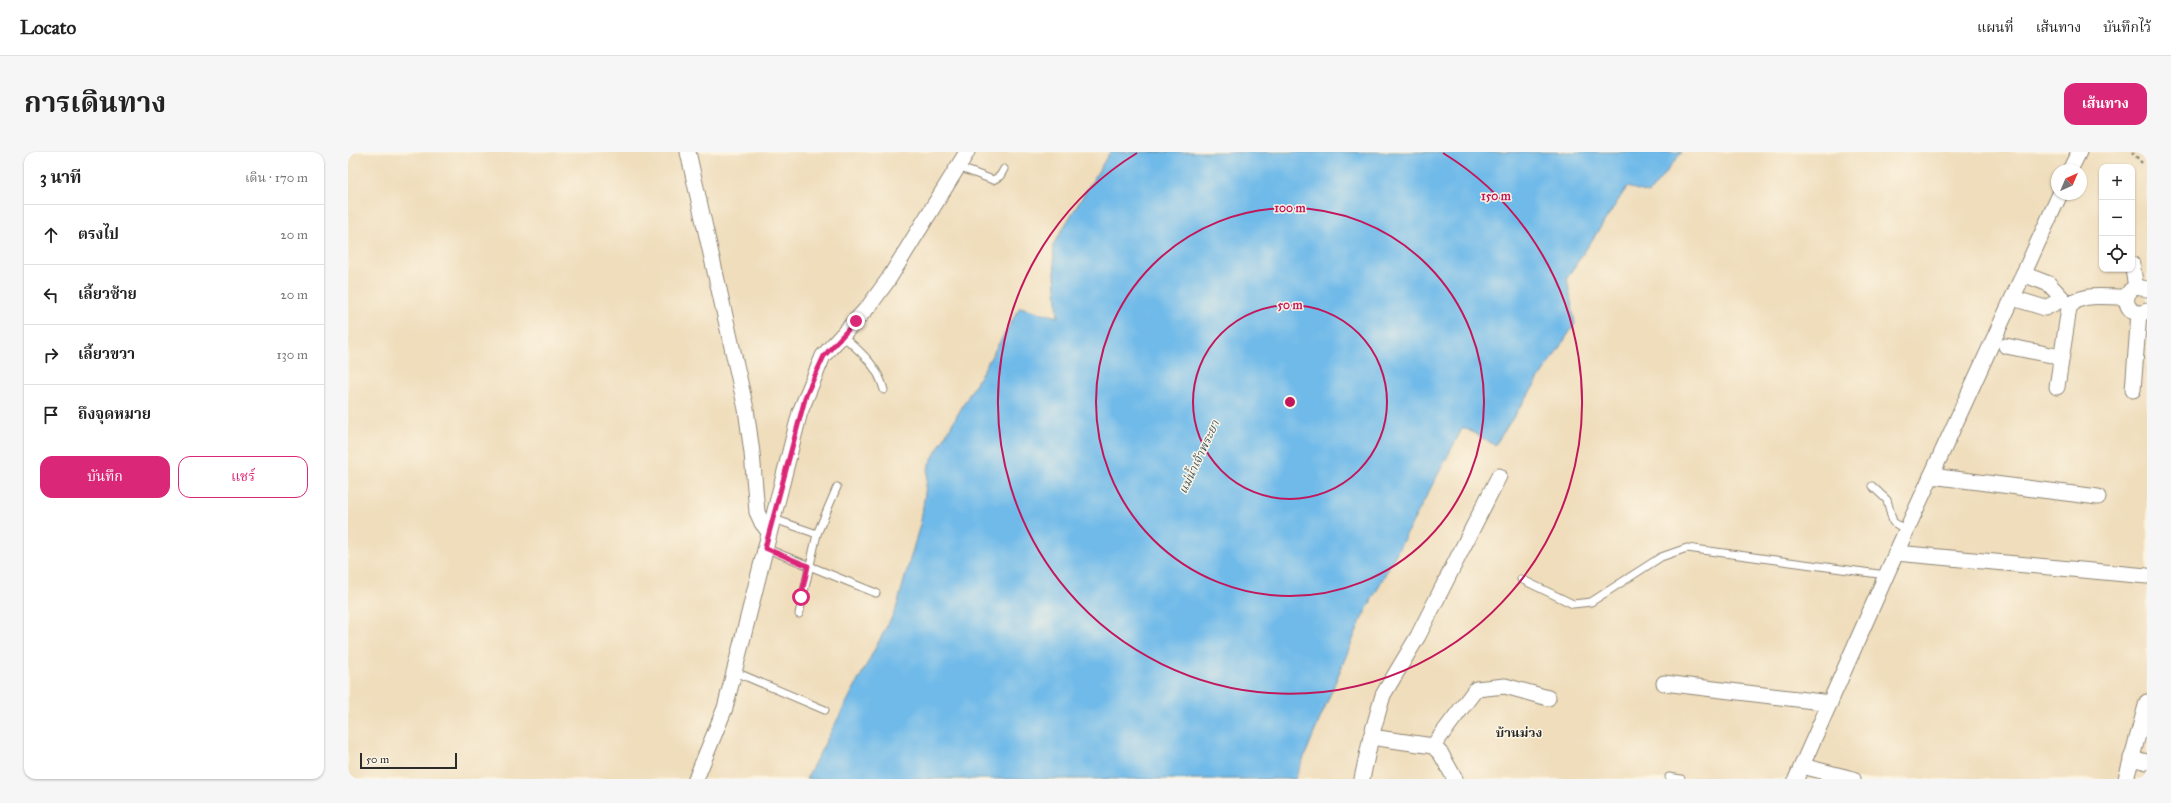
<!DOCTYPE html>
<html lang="th">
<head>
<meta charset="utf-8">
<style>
	:root { --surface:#fff; --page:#f6f6f6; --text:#222; --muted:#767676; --line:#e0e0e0; --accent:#db2777 }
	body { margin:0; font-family:"IM FELL Great Primer","Noto Serif Thai",serif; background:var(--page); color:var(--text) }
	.controls { position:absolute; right:12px; top:12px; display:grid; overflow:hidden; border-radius:8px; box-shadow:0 1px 3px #0004 }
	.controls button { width:36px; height:36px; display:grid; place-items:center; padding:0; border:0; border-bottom:1px solid var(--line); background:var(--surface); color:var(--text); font:20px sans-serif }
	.compass { position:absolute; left:1703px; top:12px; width:36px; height:36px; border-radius:50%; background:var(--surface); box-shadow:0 1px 3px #0004; rotate:44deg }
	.scale { position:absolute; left:12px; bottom:10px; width:97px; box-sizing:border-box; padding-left:4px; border:2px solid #2b2b2b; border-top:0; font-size:11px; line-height:14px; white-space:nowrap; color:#2b2b2b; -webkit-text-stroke:3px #fcf5e5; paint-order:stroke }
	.stop { position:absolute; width:12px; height:12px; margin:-9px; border:3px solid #db2777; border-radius:50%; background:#fff }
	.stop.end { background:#db2777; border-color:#fff; box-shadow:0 1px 4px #0008 }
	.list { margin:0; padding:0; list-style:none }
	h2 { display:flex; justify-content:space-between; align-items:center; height:52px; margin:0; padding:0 16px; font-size:17px }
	h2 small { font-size:13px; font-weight:400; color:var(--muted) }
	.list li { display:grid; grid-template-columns:26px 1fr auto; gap:12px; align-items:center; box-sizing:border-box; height:60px; padding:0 16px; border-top:1px solid var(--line) }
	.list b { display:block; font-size:15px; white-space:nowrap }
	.list em { font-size:13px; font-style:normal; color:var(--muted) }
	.actions { display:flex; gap:8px; padding:12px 16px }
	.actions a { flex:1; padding:9px 0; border:1px solid var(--accent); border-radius:12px; text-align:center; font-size:14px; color:var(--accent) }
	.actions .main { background:var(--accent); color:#fff }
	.icon { flex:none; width:22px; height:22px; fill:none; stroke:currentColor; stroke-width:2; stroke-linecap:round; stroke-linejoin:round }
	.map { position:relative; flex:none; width:1799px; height:627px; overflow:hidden; border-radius:12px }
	header { display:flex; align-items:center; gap:24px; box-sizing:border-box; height:56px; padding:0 20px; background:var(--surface); border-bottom:1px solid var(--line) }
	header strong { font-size:19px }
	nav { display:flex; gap:22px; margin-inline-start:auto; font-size:14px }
	.intro { display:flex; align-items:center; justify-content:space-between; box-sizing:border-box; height:96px; padding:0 24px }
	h1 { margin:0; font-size:28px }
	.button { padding:10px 18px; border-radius:12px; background:var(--accent); color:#fff; font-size:14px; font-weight:700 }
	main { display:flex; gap:24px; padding:0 24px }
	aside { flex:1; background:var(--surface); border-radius:12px; box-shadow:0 1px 3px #0004 }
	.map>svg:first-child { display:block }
</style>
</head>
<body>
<header>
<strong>Locato</strong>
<nav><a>แผนที่</a><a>เส้นทาง</a><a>บันทึกไว้</a></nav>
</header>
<div class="intro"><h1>การเดินทาง</h1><a class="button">เส้นทาง</a></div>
<main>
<aside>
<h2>3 นาที<small>เดิน · 170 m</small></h2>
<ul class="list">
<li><svg class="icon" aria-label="ahead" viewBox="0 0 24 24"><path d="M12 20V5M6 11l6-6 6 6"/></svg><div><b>ตรงไป</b></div><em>20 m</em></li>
<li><svg class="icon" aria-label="left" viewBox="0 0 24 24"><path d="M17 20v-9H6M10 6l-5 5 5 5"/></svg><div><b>เลี้ยวซ้าย</b></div><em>20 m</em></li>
<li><svg class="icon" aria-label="right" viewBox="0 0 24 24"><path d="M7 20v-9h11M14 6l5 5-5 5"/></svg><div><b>เลี้ยวขวา</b></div><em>130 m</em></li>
<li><svg class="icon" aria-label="arrive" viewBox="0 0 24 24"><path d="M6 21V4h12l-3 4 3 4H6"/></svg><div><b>ถึงจุดหมาย</b></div></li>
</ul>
<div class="actions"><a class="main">บันทึก</a><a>แชร์</a></div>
</aside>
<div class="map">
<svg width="1799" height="627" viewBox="0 0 1799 627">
	<rect width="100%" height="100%" fill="#fcf5e5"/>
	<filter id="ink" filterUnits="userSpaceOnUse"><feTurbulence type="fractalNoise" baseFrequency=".025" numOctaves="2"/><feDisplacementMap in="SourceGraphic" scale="8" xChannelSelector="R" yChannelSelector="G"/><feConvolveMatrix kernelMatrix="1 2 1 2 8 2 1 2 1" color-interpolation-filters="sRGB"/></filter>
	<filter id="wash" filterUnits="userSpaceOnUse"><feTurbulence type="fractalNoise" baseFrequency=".012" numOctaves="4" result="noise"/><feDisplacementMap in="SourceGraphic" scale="16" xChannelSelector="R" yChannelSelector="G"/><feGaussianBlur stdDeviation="0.9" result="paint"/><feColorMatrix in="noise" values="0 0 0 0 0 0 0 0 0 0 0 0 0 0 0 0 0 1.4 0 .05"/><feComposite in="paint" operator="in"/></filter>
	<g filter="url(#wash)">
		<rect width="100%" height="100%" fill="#efddbb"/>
		<polygon fill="#70bae9" stroke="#4e728a" points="762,0 1334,0 1301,41 1279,35 1219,126 1227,172 1147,293 1115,275 1014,466 947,627 458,627 548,457 573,369 581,312 672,155 710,165 705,93"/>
	</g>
	<g filter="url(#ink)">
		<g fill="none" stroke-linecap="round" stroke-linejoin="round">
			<defs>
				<g id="service">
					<polyline points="610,15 645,28 652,24 656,17"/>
					<path d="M495 184C513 200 530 214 536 238"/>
					<polyline points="1524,334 1539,348 1545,370 1558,378"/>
					<polyline points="426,367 469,382 489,335"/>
					<polyline points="417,396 528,441"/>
					<polyline points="1173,427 1225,452 1243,450 1313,405 1339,396 1538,423"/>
					<polyline points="451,462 469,382"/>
					<polyline points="385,519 477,558"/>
					<polyline points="1321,625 1333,627"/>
				</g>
				<g id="minor">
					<polyline points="340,0 398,257 404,301 409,360 414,371 421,380"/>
					<polyline points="1722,18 1731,0"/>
					<polyline points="1784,112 1788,135"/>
					<path d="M1799 137 1788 135C1769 143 1782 169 1799 159"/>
					<polyline points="1665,146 1697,156 1715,147 1701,132 1675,122"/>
					<polyline points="1658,194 1713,205"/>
					<path d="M1709 235 1721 156C1731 139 1760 146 1778 145"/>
					<polyline points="1785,238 1791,161"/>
					<polyline points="1583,324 1750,345"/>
					<polyline points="1548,401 1799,424"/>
					<polyline points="1316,531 1482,551"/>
					<polyline points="1023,585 1085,594 1093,602 1107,627"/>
					<polyline points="1085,594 1128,537 1157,534 1200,546"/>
					<polyline points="1783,606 1799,610"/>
					<polyline points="1454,614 1505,627"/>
					<polyline points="348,627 377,556 452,260 475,204 521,154 540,128 619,0"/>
					<polyline points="1014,627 1023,585 1035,543 1070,484 1151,324"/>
					<polyline points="1448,627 1548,401 1712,42"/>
					<polyline points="1778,627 1799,550"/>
				</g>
			</defs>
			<use href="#service" stroke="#8d8473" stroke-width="9"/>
			<use href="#minor" stroke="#8d8473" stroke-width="17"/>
			<polyline stroke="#8d8473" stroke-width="2.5" stroke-dasharray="3 3" stroke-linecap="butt" points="1784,0 1794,11"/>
			<use href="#service" stroke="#fff" stroke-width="7"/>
			<use href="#minor" stroke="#fff" stroke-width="15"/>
		</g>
	</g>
	<g fill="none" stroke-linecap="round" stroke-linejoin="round" filter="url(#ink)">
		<polyline stroke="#db2777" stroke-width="5" points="453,445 460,414 417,396 458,243 476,204 508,169"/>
	</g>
	<g fill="none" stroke="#c2185b" stroke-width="2">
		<circle cx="942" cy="250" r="97"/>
		<circle cx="942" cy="250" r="194"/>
		<path d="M1095 1A292 292 0 1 1 789 1"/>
	</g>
	<g text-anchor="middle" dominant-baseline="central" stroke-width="3" stroke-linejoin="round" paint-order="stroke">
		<g font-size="12" font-style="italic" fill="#405664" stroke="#fcf5e5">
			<text transform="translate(851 305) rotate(-65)">แม่น้ำเจ้าพระยา</text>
		</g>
		<g font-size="13" font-weight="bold" fill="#2b2b2b" stroke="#fcf5e5">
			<text x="1171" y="581">บ้านม่วง</text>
		</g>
	</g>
	<circle cx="942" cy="250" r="6" fill="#c2185b" stroke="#fcf5e5" stroke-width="2"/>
	<g font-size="12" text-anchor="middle" font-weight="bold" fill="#c2185b" stroke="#fcf5e5" stroke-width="3" stroke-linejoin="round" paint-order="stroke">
		<text x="1148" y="48">150 m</text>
		<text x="942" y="60">100 m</text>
		<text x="942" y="157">50 m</text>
	</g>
</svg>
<div class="controls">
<button>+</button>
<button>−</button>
<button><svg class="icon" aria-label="locate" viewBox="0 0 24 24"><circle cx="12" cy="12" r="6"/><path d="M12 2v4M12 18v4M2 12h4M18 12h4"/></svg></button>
</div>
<svg class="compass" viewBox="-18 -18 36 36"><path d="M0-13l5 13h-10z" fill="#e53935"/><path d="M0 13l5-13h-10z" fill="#767676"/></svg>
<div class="scale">50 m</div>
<div class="stop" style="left:453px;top:445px"></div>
<div class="stop end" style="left:508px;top:169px"></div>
</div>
</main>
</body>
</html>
